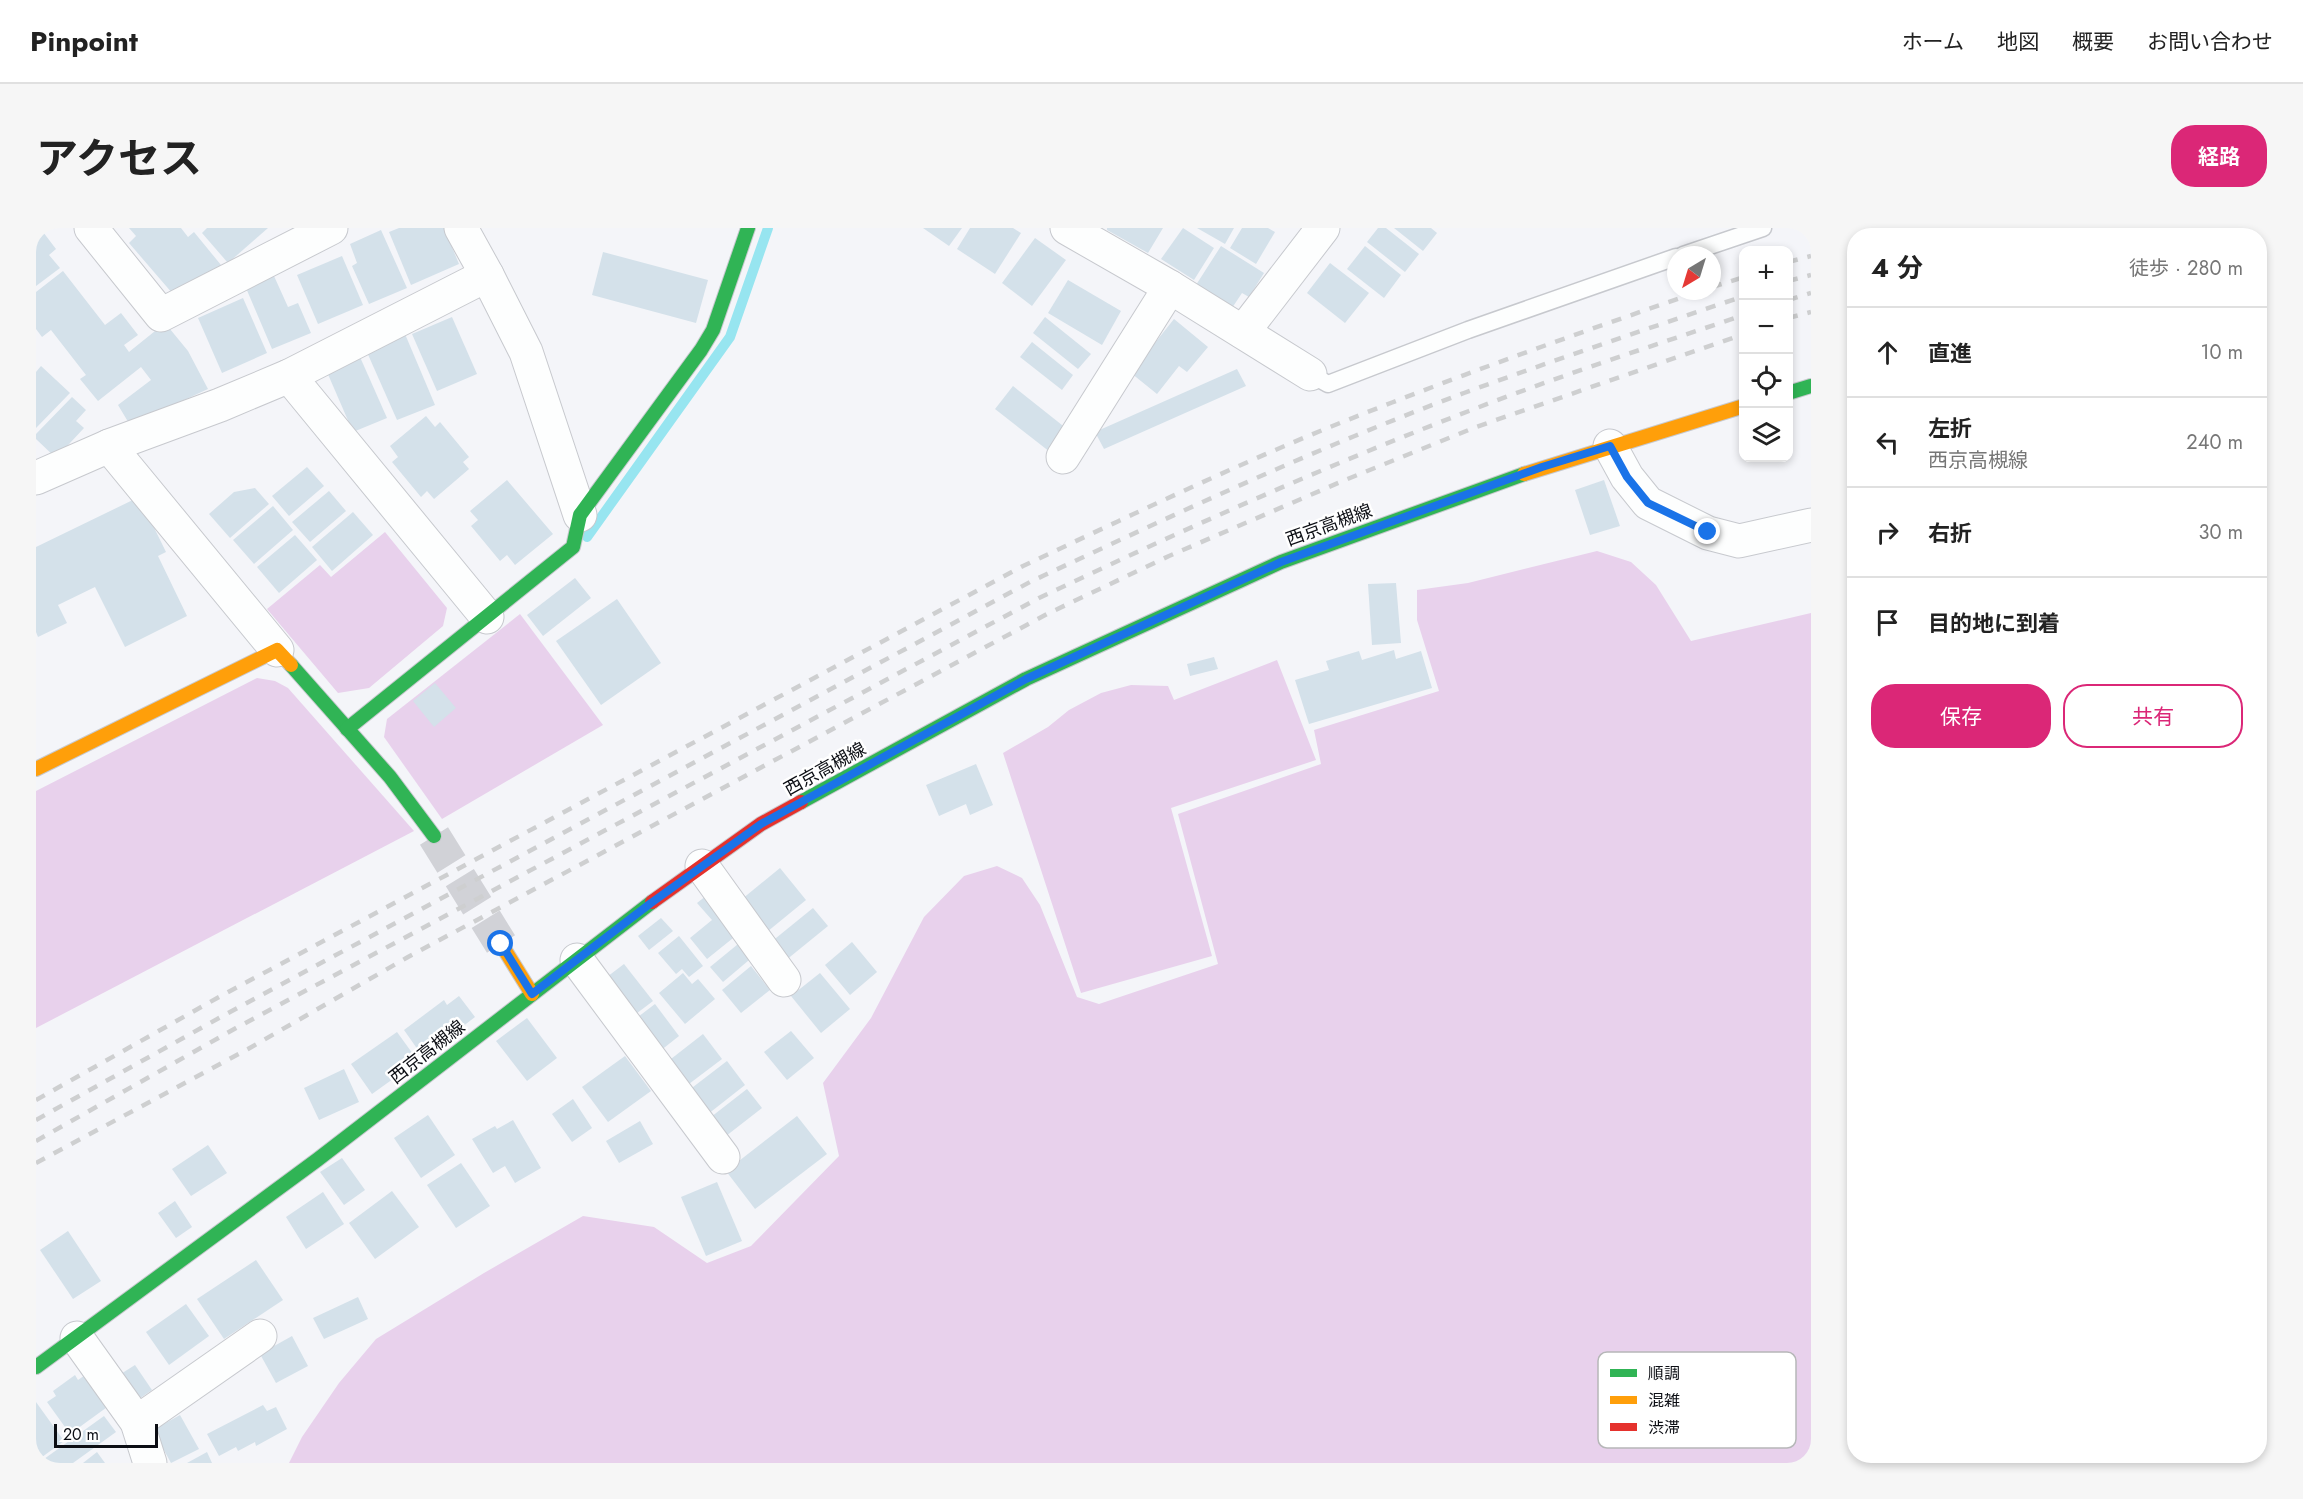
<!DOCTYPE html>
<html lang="ja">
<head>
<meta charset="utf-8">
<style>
	:root { --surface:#fff; --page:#f6f6f6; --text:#222; --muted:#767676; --line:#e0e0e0; --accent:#db2777 }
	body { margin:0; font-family:Jost,"Noto Sans JP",sans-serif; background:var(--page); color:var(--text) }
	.controls { position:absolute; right:18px; top:18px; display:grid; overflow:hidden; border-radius:12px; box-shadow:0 3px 9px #0003 }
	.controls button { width:54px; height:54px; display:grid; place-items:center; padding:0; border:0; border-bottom:2px solid var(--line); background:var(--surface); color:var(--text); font:30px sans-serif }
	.compass { position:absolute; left:1631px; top:18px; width:54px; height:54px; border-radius:50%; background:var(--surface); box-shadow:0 3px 9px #0003; rotate:218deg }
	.scale { position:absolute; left:18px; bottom:15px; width:104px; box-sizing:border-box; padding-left:6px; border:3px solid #0c0e14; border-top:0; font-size:16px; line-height:21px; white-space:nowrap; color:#0c0e14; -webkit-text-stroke:4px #fff; paint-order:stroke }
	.stop { position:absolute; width:18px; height:18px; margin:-14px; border:4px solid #1a73e8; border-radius:50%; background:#fff }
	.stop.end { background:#1a73e8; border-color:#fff; box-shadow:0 2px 6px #0008 }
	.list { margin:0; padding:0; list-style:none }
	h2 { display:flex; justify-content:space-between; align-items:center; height:78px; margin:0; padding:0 24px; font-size:26px }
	h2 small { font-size:20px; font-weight:400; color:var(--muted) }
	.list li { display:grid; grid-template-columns:39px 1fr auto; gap:18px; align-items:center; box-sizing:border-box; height:90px; padding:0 24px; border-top:2px solid var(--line) }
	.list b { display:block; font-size:22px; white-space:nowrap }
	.list p { margin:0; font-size:20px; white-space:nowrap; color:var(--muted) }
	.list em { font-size:20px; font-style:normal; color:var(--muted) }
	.actions { display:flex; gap:12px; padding:18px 24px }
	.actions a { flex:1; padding:14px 0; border:2px solid var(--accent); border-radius:24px; text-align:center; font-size:21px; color:var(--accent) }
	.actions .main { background:var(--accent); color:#fff }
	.icon { flex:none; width:33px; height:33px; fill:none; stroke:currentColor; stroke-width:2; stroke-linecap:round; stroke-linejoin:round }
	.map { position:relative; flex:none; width:1775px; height:1235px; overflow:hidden; border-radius:24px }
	header { display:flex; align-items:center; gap:36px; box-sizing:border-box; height:84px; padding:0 30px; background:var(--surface); border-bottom:2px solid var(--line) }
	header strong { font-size:28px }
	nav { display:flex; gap:33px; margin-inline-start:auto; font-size:21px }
	.intro { display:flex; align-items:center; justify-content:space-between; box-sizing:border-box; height:144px; padding:0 36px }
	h1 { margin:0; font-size:42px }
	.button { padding:15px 27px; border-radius:24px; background:var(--accent); color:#fff; font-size:21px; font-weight:700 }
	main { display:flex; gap:36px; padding:0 36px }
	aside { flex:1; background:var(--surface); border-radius:24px; box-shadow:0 3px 9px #0003 }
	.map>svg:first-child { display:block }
</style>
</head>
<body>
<header>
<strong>Pinpoint</strong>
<nav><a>ホーム</a><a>地図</a><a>概要</a><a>お問い合わせ</a></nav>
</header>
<div class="intro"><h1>アクセス</h1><a class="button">経路</a></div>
<main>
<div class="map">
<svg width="1775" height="1235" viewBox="0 0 1775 1235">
	<rect width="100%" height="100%" fill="#f4f5f9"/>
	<g fill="#e8d1ec">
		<polygon points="349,304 411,380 407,398 333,460 302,465 231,381 284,337 295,349"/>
		<polygon points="1561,323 1595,334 1620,357 1655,413 1775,385 1775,1235 253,1235 266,1209 303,1155 340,1111 448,1045 547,988 618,999 671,1035 715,1018 803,928 787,855 835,790 888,689 928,648 961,638 986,650 1004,677 1041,769 1063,776 1182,736 1142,586 1285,536 1278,502 1403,463 1381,392 1381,362 1432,355"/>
		<polygon points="484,386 567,497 406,591 348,509 351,491"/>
		<polygon points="1241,432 1280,532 1135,580 1176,728 1045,765 967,525 1012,499 1033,482 1065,465 1095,457 1132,458 1138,472"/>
		<polygon points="221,450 239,453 252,460 378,603 0,800 0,563"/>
	</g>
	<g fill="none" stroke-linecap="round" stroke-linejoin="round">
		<polyline stroke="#97e5f0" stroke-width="10" points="551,309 694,109 732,0"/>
	</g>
	<g fill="#d4e1ea">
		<polygon points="0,0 4,0 20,21 13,27 24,40 0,58"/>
		<polygon points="93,0 145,0 152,9 158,4 185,37 143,73 93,15 100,8"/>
		<polygon points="171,0 232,0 192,35 166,5"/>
		<polygon points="363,0 408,0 423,36 375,57 353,4"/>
		<polygon points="887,0 926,0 913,18"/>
		<polygon points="934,0 977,0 985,5 959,46 921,21"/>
		<polygon points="1071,0 1127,0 1112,25 1071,2"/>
		<polygon points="1147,0 1178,20 1158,52 1125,31"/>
		<polygon points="1161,0 1198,0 1189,16"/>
		<polygon points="1206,0 1232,0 1239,4 1220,36 1194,20"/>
		<polygon points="1342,0 1350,0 1383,26 1369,44 1331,14"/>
		<polygon points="1358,0 1395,0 1401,5 1387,23"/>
		<polygon points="345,2 371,60 333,76 316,38 321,35 314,16"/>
		<polygon points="999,10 1030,32 996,78 966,55"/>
		<polygon points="1185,18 1228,45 1213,69 1206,65 1196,80 1160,57"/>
		<polygon points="1329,18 1365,47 1348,70 1311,41"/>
		<polygon points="567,24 672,52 660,95 556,67"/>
		<polygon points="306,28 327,77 282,96 261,47"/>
		<polygon points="1294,35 1333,65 1309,95 1271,65"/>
		<polygon points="27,43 69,97 85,85 102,107 88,117 93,124 129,95 152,123 172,161 94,197 82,177 115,152 105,139 62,173 44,151 50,147 15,102 6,109 0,101 0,64"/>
		<polygon points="238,48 252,79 262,75 275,105 236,121 210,60"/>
		<polygon points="1032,52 1085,83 1066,117 1012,85"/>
		<polygon points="207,70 231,125 186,145 162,90"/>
		<polygon points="416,89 441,146 401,163 376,106"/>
		<polygon points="1009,89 1055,126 1042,141 997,105"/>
		<polygon points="1138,91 1172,119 1151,144 1143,138 1121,166 1095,145"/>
		<polygon points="369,106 399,177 361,192 330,122"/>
		<polygon points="996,114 1037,147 1026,162 984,129"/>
		<polygon points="324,129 351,190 317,204 291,144"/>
		<polygon points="5,138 34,165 0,200 0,144"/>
		<polygon points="1201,141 1210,158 1068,221 1059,204"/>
		<polygon points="977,158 1031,201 1014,224 959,181"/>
		<polygon points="36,169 50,182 40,193 48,200 20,230 0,211 0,206"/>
		<polygon points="390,188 399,199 404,194 433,229 427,234 433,241 398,271 391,263 385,269 356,234 362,229 354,218"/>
		<polygon points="271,239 288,258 253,288 236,268"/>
		<polygon points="471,252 517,306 479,337 471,327 464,333 435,298 442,292 434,283"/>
		<polygon points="1568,252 1584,298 1554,307 1539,262"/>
		<polygon points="219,260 233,276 194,310 173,286 198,264"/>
		<polygon points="293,263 310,283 274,314 256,294"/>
		<polygon points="103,269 130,324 122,328 151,388 89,419 59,359 22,377 31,395 2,409 0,404 0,319"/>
		<polygon points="237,278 257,302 218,336 197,312"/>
		<polygon points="317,284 337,307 296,343 276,319"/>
		<polygon points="259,307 281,332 243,365 221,339"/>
		<polygon points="539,350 555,370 507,408 491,387"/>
		<polygon points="1360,355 1365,415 1336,417 1332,356"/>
		<polygon points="581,371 625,435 565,477 520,413"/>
		<polygon points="1358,422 1360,431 1385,423 1396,460 1273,496 1259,452 1293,442 1290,433 1323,423 1326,432"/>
		<polygon points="1178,429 1182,441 1154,448 1151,436"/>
		<polygon points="399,455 420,480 398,499 377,473"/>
		<polygon points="940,536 957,577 934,587 930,576 903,588 890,557"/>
		<polygon points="744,640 770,672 726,708 700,676"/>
		<polygon points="675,664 707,702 671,731 654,710 676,692 661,675"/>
		<polygon points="777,680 792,698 744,737 729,719"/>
		<polygon points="625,690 637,703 613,722 602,708"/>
		<polygon points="643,708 667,738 653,749 646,741 640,746 622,725"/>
		<polygon points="707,712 719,727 687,754 674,739"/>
		<polygon points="816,714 841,744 814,767 789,737"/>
		<polygon points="588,736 617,773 592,792 563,755"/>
		<polygon points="715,738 734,762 705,785 686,762"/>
		<polygon points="647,745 656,756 662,751 679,771 649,796 623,765"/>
		<polygon points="784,745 814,781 785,805 755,768"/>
		<polygon points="423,768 439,789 387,829 368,802 408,772 411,777"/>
		<polygon points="619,776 643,808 619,827 594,795"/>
		<polygon points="491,790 521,830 491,853 460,813"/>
		<polygon points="755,803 778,830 751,852 728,824"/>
		<polygon points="361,804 382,833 336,866 315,836"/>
		<polygon points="667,806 686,831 645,862 626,838"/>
		<polygon points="589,828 615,863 572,894 546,859"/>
		<polygon points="691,833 709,857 667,890 648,866"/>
		<polygon points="308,841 323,874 283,892 268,860"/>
		<polygon points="711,861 726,880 681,915 666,896"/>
		<polygon points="537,871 556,900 536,914 516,886"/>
		<polygon points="392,887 419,927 385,950 358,910"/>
		<polygon points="761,888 791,926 719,981 690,943"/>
		<polygon points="477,892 505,940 479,955 469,938 457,945 436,911 459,898 461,901"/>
		<polygon points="604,893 617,916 583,935 570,913"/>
		<polygon points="172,917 191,945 155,968 136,941"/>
		<polygon points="306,930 329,962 308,977 284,944"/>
		<polygon points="425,935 454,978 420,1000 391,957"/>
		<polygon points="681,954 706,1013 670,1028 645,969"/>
		<polygon points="356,963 383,999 339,1031 313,995"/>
		<polygon points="287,964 308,996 270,1021 250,989"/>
		<polygon points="139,973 156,999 140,1010 122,985"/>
		<polygon points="32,1003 65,1053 37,1071 4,1022"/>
		<polygon points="220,1032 247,1072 188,1111 161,1071"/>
		<polygon points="322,1069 332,1091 288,1111 277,1090"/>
		<polygon points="150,1076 173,1108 133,1137 110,1104"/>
		<polygon points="256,1108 272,1138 240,1155 224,1126"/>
		<polygon points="99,1137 116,1162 97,1175 80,1149"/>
		<polygon points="52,1145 74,1177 34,1206 11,1174 20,1168 17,1163 39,1147 42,1152"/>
		<polygon points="0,1174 28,1213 2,1232 0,1229"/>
		<polygon points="227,1177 231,1183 240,1179 251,1201 220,1218 219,1214 202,1223 200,1219 183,1228 171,1206"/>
		<polygon points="144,1187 163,1221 135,1235 117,1202"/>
		<polygon points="68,1188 80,1204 37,1235 10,1235 8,1231"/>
		<polygon points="61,1224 69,1235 47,1235"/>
		<polygon points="171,1224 176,1235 151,1235"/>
	</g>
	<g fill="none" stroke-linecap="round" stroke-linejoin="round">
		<polyline stroke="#d1d2d7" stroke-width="33" stroke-dasharray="33 16" stroke-linecap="butt" points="398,608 465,716"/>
		<defs>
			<g id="lane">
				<polyline points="1647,27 1727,0"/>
				<polyline points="1274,146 1292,156 1432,102 1640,29"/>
			</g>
			<g id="street">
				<polyline points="55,0 125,87 295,0"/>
				<polyline points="425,0 451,47 490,124 544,287"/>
				<polyline points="1031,0 1134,59 1274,146"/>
				<polyline points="1207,104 1287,0"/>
				<polyline points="253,148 451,389"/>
				<polyline points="73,218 241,422"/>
				<polyline points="1574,218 1591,249 1612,275 1672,305 1703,313 1775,297"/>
				<polyline points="1027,229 1134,59"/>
				<polyline points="0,250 73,218 184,177 253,148 451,47"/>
				<polyline points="666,638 748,752"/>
				<polyline points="541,732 687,929"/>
				<polyline points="41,1110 101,1194 114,1235"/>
				<polyline points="101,1194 224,1108"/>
			</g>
			<g id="fast">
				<polyline points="1752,165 1775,158"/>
				<polyline points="255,437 354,549 398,608"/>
				<polyline points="311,501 537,319 544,287 665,122 677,102 712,0"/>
				<polyline points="765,574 990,451 1245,334 1488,246"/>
				<polyline points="0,1139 281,932 616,674"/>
			</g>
			<g id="slow">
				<polyline points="1488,246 1708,178"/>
				<polyline points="0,541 241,422 255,437"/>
				<polyline points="465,716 496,766"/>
			</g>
			<polyline id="jam" points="616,674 725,596 765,574"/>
		</defs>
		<use href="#lane" stroke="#c7c9ce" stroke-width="19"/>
		<use href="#street" stroke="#c7c9ce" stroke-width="35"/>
		<use href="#fast" stroke="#c7c9ce" stroke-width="16"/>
		<use href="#slow" stroke="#c7c9ce" stroke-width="16"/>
		<use href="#jam" stroke="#c7c9ce" stroke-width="16"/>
		<use href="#lane" stroke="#fdfefe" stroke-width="16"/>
		<use href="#street" stroke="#fdfefe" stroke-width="33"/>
		<use href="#fast" stroke="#30b455" stroke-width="14"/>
		<use href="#slow" stroke="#ff9f0a" stroke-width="14"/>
		<use href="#jam" stroke="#e5322d" stroke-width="14"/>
		<g stroke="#cecfd0" stroke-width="4.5" stroke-dasharray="10 10" stroke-linecap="butt">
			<polyline points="1752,34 1775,28"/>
			<polyline points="1752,53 1775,47"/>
			<polyline points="1676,59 1708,49"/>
			<polyline points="1752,72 1775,65"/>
			<polyline points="1752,90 1775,84"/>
			<path d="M0 872 183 769 987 338C1087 291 1187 243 1289 201 1413 151 1539 106 1665 63"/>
			<path d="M0 892 192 785 994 354C1137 287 1280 220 1428 165 1521 131 1614 100 1708 68"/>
			<path d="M0 913 200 800 1003 370C1144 303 1287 239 1433 183 1523 148 1616 118 1708 87"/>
			<polyline points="0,935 212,821 372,729 1011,386 1133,328 1309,252 1440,199 1708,106"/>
		</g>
	</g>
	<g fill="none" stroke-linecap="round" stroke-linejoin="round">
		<polyline stroke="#1a73e8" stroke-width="8" points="465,716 496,766 615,675 725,596 990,451 1245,334 1506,239 1574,218 1591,249 1612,275 1672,304"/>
	</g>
	<g text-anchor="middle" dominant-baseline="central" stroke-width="5" stroke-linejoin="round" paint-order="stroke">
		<g font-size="18" fill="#0c0e14" stroke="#fff">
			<text transform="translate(1293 297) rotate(-20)">西京高槻線</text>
			<text transform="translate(789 541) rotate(-29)">西京高槻線</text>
			<text transform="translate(391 824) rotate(-38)">西京高槻線</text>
		</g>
	</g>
	<rect x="1562" y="1124" width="198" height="96" rx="9" fill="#fff" stroke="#b6b7b8" stroke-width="1.5"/>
	<rect x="1574" y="1141" width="27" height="8" fill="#30b455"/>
	<rect x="1574" y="1168" width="27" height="8" fill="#ff9f0a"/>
	<rect x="1574" y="1195" width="27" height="8" fill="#e5322d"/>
	<g font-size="16" fill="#0c0e14">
		<text x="1612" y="1151">順調</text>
		<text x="1612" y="1178">混雑</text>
		<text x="1612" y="1205">渋滞</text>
	</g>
</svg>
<div class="controls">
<button>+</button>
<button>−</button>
<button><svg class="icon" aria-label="locate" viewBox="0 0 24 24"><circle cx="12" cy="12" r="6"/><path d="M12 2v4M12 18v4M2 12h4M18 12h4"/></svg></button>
<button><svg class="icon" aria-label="layers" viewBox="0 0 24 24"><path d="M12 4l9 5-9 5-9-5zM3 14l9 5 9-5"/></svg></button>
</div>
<svg class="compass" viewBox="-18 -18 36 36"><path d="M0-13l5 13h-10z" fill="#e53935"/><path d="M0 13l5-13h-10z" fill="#767676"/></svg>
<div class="scale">20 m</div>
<div class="stop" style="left:465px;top:716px"></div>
<div class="stop end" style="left:1672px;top:304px"></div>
</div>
<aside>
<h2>4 分<small>徒歩 · 280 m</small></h2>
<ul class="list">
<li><svg class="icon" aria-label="ahead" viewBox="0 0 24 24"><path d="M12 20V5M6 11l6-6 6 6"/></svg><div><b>直進</b></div><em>10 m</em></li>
<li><svg class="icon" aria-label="left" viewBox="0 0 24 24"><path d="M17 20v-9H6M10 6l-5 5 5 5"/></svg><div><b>左折</b><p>西京高槻線</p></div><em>240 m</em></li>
<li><svg class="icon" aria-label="right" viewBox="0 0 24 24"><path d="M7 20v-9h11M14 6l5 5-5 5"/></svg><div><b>右折</b></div><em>30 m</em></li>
<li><svg class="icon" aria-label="arrive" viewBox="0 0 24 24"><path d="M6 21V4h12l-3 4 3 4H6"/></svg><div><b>目的地に到着</b></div></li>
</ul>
<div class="actions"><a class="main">保存</a><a>共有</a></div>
</aside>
</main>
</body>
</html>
